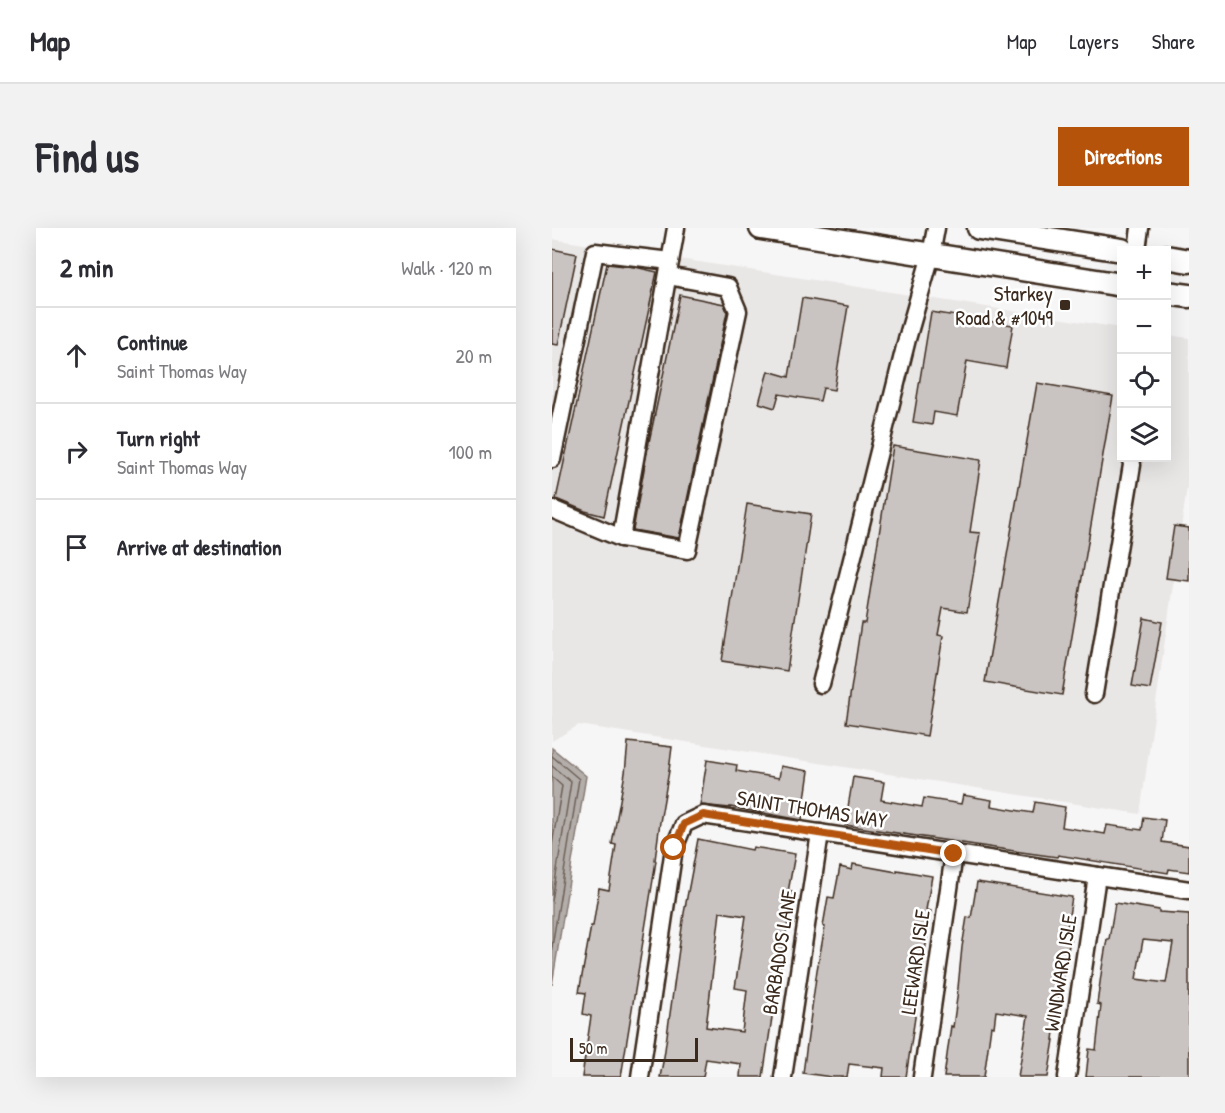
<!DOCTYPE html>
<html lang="en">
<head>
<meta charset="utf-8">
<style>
	:root { --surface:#fff; --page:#f2f2f3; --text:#2b2b33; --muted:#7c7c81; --line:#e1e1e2; --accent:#b45309 }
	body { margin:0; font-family:"Patrick Hand",sans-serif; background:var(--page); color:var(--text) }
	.controls { position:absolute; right:18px; top:18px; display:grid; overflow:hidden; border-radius:0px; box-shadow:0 6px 24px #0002 }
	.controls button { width:54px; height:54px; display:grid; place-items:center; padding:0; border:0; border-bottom:2px solid var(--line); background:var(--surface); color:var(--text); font:30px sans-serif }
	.scale { position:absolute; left:18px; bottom:15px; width:128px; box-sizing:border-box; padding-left:6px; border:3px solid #3b2a1e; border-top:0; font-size:16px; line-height:21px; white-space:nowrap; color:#3b2a1e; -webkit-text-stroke:4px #fff; paint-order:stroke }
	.stop { position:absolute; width:18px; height:18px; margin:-14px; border:4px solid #b45309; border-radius:50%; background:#fff }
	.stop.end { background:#b45309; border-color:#fff; box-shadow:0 2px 6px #0008 }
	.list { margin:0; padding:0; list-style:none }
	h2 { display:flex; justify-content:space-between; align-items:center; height:78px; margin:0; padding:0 24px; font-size:26px }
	h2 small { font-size:20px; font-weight:400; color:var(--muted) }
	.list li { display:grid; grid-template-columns:39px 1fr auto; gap:18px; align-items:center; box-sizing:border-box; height:96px; padding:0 24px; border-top:2px solid var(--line) }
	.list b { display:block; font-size:22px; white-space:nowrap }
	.list p { margin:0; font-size:20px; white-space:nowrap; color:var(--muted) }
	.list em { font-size:20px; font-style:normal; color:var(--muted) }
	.icon { flex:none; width:33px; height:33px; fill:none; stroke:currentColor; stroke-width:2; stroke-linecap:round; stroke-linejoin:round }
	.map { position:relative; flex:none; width:637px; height:849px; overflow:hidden; border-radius:0px }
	header { display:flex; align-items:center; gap:36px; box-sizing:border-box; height:84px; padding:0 30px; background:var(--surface); border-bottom:2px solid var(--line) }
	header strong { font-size:28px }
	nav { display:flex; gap:33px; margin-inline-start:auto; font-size:21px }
	.intro { display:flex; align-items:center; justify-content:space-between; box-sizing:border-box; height:144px; padding:0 36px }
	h1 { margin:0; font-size:42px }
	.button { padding:15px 27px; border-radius:0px; background:var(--accent); color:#fff; font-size:21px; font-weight:700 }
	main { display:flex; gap:36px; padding:0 36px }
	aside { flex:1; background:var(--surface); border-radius:0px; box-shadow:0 6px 24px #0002 }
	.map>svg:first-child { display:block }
</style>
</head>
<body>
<header>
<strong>Map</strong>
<nav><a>Map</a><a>Layers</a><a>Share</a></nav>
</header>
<div class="intro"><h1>Find us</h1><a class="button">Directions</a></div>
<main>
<aside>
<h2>2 min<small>Walk · 120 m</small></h2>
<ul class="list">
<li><svg class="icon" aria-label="ahead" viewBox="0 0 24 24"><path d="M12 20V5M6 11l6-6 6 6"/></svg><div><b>Continue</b><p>Saint Thomas Way</p></div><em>20 m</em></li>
<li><svg class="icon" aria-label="right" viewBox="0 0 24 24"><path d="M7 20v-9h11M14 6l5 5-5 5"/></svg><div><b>Turn right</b><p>Saint Thomas Way</p></div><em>100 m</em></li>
<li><svg class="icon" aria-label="arrive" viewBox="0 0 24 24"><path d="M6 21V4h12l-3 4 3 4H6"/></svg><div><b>Arrive at destination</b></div></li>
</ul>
</aside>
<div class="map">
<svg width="637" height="849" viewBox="0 0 637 849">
	<rect width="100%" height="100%" fill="#f7f6f6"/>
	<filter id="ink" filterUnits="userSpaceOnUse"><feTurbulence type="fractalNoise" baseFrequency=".0167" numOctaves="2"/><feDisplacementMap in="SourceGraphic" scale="12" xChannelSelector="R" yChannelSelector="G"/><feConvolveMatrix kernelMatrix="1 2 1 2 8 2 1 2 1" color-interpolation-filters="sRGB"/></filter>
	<g filter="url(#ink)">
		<polygon fill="#e9e7e6" points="0,11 569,100 570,230 614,230 615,107 637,110 637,246 588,586 27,497 0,513"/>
		<polygon fill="#b4aeaa" stroke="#847972" stroke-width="1.5" points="0,520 34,548 0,757"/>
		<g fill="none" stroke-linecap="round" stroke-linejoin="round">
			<g stroke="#6b5f56" stroke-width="1.5">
				<polyline points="0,528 27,551 0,719"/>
				<polyline points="0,538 19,554 0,673"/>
				<polyline points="0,549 10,558 0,617"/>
			</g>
		</g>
		<g fill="#c9c3c1" stroke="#3b2a1e" stroke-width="1.5" fill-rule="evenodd">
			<polygon points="0,21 25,26 6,117 0,116"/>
			<polygon points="55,36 83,39 105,44 52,288 33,283 4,271"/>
			<polygon points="128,67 172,76 175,84 127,310 81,302 97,214"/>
			<polygon points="250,70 296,78 282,162 271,160 268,173 227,166 223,180 207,175 216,143 237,149"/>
			<polygon points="379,84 461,97 454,140 415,133 405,188 382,184 380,197 361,194"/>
			<polygon points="485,155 561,168 510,467 433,454"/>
			<polygon points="341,218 429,232 418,304 428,305 415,384 391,380 386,407 391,408 375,508 294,495 309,395 313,395"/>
			<polygon points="195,276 259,286 235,443 170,433"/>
			<polygon points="622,298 637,300 637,353 614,350"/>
			<polygon points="592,390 610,394 598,461 580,458"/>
			<polygon points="76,514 120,519 117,543 108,594 103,632 104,633 69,849 30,849 39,788 31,786 34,765 27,764 39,698 41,698 47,660 57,662 64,617 60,616 73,545"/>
			<polygon points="155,532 185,537 184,543 227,550 229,538 257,543 250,592 178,579 178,580 148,577"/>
			<polygon points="301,549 332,554 329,572 370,579 372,570 409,576 411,567 440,572 439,578 481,585 483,574 513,579 510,599 553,606 555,597 590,602 592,589 613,592 610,614 637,618 637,644 617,641 616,645 506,627 505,629 469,624 293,597"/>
			<path d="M146 611 200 622 201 619 243 626 236 664H240L235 700 229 730 211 849H188L189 836 154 831 151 849H108L112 829 132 685ZM168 684 194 688 183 760 195 762 190 804 154 799Z"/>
			<polygon points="301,636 345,644 345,642 380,648 374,682 379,683 354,849 331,849 332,840 297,836 295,849 280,849 251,845 265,742 273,699 271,698 276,669 282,670 288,639 300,642"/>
			<polygon points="425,654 520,669 514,706 519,707 505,777 501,812 502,812 496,849 466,849 476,788 444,783 442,799 439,798 432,849 392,849 399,798 401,799 405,770 410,719 415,689 419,690"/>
			<path d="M563 675 607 682V684L637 686V849H534L537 821 544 822 549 777 545 776 550 740 555 711H557ZM591 712 621 715 614 755 584 751Z"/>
		</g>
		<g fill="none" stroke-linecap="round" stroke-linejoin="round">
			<defs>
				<g id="minor">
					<polyline points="585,22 588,0"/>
					<polyline points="116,48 176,59 186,83 135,322 69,310 124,0"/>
					<polyline points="0,231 43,24 118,33"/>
					<polyline points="0,281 69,310"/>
					<polyline points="269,456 355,111 379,27 384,0"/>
					<polyline points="542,466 580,237 579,230"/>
					<polyline points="88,849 122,620 132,596 151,587 637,662"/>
					<polyline points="231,849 268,605"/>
					<polyline points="370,849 402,626"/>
					<polyline points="515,849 545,648"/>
				</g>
				<g id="major">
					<polyline points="209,0 570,57"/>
					<polyline points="427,0 570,22"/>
					<polyline points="614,29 637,33"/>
					<polyline points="614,65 637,68"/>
				</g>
			</defs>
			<use href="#minor" stroke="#3b2a1e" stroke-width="21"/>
			<use href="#major" stroke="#3b2a1e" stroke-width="27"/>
			<use href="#minor" stroke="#fff" stroke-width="16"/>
			<use href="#major" stroke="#fff" stroke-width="22"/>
		</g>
	</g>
	<g fill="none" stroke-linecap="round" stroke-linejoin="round" filter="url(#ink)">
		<polyline stroke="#b45309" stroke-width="8" points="122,620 132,596 151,587 402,626"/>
	</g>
	<rect fill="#3b2a1e" stroke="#fff" stroke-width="2" x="507" y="71" width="12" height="12" rx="3"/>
	<g text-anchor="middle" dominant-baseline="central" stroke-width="5" stroke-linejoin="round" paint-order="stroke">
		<g font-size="21" fill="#3b2a1e" stroke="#fff" text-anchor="end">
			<text x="501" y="65">Starkey<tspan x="501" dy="24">Road &amp; #1049</tspan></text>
		</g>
		<g font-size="21" fill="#3b2a1e" stroke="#fff">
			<text transform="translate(260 581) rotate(9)">SAINT THOMAS WAY</text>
			<text transform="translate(227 724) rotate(-81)">BARBADOS LANE</text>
			<text transform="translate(363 734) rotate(-82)">LEEWARD ISLE</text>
			<text transform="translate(508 745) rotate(-81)">WINDWARD ISLE</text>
		</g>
	</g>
</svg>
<div class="controls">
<button>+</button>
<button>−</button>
<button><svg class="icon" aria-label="locate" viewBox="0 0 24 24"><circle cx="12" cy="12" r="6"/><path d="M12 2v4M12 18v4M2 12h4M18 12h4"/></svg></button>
<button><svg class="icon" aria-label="layers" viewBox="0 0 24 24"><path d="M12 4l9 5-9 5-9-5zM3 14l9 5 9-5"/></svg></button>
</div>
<div class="scale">50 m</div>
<div class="stop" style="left:122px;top:620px"></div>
<div class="stop end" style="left:402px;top:626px"></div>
</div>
</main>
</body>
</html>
